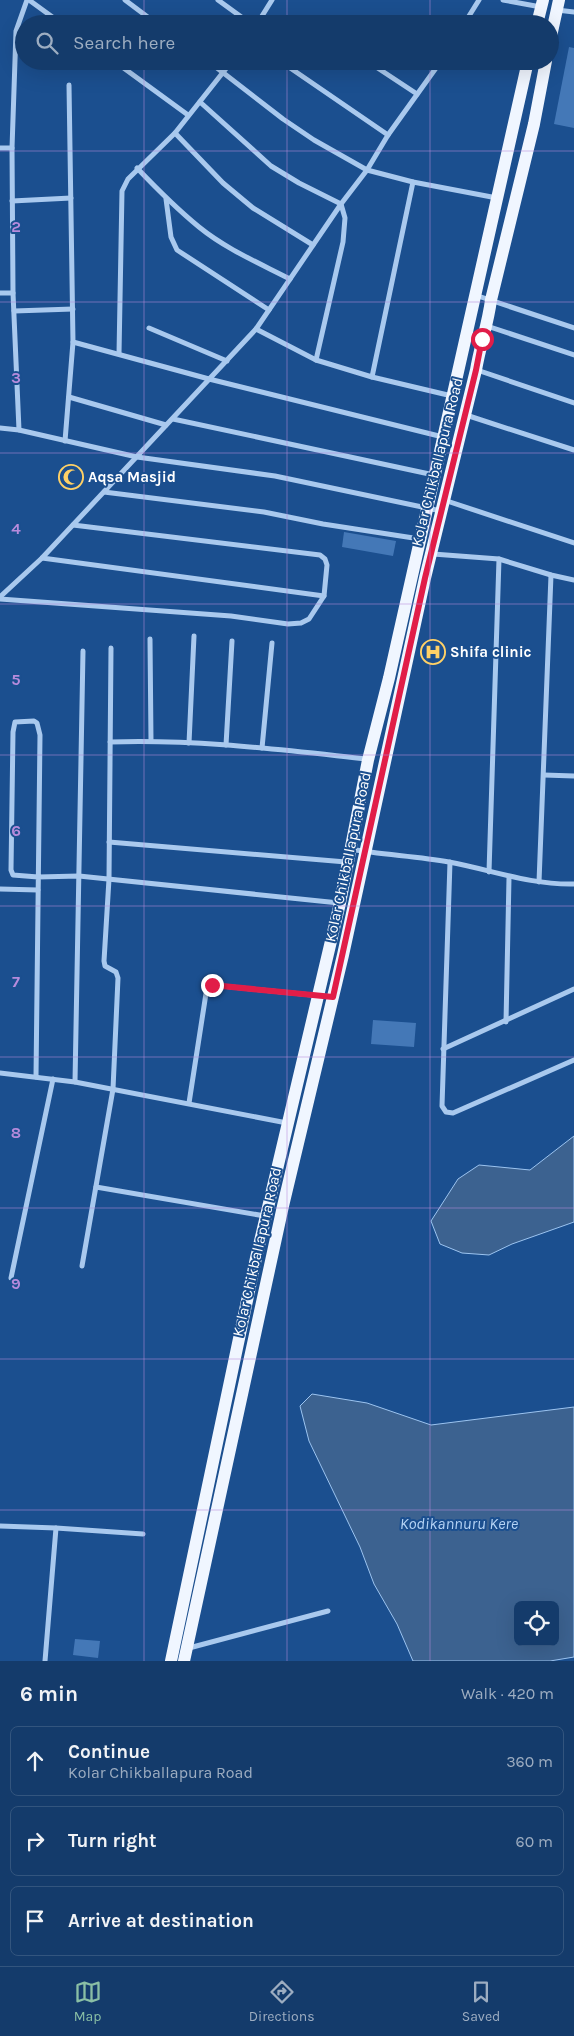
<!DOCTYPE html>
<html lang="en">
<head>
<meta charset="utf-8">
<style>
	:root { --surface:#143b6b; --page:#214673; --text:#f1f3f6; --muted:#9dadc1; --line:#33557e; --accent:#8abfa5 }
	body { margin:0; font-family:Karla,sans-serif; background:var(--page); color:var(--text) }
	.controls { position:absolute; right:15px; bottom:15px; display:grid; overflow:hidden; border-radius:8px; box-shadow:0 5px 20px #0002 }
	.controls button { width:45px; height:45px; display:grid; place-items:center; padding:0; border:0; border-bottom:1px solid var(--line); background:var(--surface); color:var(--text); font:25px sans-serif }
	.stop { position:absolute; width:15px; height:15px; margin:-11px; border:4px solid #e11d48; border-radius:50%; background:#fff }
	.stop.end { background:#e11d48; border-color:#fff; box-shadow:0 1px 5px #0008 }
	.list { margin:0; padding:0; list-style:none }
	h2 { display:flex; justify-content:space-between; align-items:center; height:65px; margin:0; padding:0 20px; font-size:21px }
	h2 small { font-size:16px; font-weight:400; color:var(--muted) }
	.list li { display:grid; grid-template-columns:32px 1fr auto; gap:15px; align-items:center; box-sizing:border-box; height:70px; margin:0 10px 10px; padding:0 10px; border:1px solid var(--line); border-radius:8px }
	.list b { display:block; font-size:19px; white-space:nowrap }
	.list p { margin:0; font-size:16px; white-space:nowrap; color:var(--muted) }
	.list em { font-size:16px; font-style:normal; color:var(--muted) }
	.icon { flex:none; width:28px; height:28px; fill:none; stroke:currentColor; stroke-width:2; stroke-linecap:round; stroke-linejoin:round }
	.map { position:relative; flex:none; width:574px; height:1661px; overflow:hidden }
	.search { position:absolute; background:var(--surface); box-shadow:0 5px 20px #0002; left:15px; right:15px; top:15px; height:55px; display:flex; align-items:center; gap:12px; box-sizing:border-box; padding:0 18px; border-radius:28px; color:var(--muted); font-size:19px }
	.sheet { height:305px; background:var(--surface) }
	nav { display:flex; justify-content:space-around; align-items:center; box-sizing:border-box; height:70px; border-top:1px solid var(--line); background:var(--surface); font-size:14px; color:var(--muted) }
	nav a { display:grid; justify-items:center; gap:2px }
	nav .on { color:var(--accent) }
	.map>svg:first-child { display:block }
</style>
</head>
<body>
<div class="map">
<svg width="574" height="1661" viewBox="0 0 574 1661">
	<rect width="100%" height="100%" fill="#1b4f8f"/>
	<g fill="#3c6290" stroke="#9cc4f0" fill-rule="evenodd">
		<polygon points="574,1136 574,1222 512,1244 489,1255 462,1253 440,1244 431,1221 458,1179 479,1165 530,1170"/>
		<path d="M312 1394 367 1403 431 1425 574 1407V1657L550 1661H413L397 1624 374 1584 360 1547 309 1441 300 1406ZM518 1605H555V1642H518Z"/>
	</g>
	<g fill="#4478b7">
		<polygon points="569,47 574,48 574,128 554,124"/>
		<polygon points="344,532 396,541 393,556 342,547"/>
		<polygon points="428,643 442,645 439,662 425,660"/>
		<polygon points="373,1020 416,1023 414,1047 371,1044"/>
		<polygon points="75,1639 100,1641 98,1658 73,1655"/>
	</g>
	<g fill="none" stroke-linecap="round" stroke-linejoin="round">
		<g stroke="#a9c9ee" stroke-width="5">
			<polyline points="29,0 62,24"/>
			<polyline points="125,0 157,24"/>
			<polyline points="218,0 251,24"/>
			<polyline points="503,0 541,7"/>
			<polyline points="557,10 574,12"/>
			<polyline points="257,24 272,0"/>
			<polyline points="464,24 479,0"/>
			<polyline points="114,61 188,115"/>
			<polyline points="208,61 283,119 314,140 367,170 413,182 497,198"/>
			<polyline points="280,61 388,135"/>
			<polyline points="367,61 417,94"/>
			<polyline points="200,102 271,166 299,183 341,204 345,218 343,242 316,360"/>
			<polyline points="175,133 223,183 253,208 313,245"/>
			<polyline points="0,148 12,148"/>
			<path d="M137 168C157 189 177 209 199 227 226 249 259 263 290 279"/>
			<polyline points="166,199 171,237 177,250 269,310"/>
			<polyline points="12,201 71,198"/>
			<polyline points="0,293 13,293"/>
			<polyline points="475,295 574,328"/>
			<polyline points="14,311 73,309"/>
			<polyline points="487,326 574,355"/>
			<polyline points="149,328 227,361"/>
			<polyline points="256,329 316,360 372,377 452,396"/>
			<polyline points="73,342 209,379 443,437"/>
			<polyline points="119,354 122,191 128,179 175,133 232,61"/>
			<polyline points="477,370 574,403"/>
			<polyline points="372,377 413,182"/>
			<polyline points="69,397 166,425"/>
			<polyline points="466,415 574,450"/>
			<polyline points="173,419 434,475"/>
			<polyline points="0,428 19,430 137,457 275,476 441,511"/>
			<polyline points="19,430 13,293 12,148 16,31 27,0"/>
			<polyline points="65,441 73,342 69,85"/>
			<polyline points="104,492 264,512 323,524 420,539"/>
			<polyline points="444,500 574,543"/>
			<polyline points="433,554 499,559 551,575 574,580"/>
			<polyline points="42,558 324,596"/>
			<polyline points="0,597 42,558 256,329 341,204 367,170 388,135 441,61"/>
			<polyline points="0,599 231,616 288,624 301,623 309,619 324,596 327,565 325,559 320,555 73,525"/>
			<polyline points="150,639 151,741"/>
			<path d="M110 742C196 739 282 750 367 759"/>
			<polyline points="189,743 194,636"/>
			<polyline points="226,745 232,641"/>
			<polyline points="262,748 272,643"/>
			<polyline points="544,775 574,776"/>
			<polyline points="109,842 346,862"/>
			<path d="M350 849C383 855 417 856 449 862 492 870 530 885 574 884"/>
			<polyline points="450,862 442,1106 446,1112 453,1113 574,1060"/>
			<polyline points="489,872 499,559"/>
			<polyline points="539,882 551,575"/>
			<polyline points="0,889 38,890"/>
			<polyline points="506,1022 509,878"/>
			<polyline points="443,1049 574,989"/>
			<polyline points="0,1073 75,1082 287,1123"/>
			<polyline points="36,1077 40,735 37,723 34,721 15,722 13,732 11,870 13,875 38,877 79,876 339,903"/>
			<polyline points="75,1082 83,651"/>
			<polyline points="189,1103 207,987 212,985 332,997"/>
			<polyline points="96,1187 265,1216"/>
			<polyline points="82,1266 113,1089 118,978 116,972 105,966 104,961 109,879 111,648"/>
			<polyline points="11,1278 53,1079"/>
			<polyline points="0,1526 56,1528 143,1534"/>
			<polyline points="189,1648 328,1611"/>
			<polyline points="45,1661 56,1528"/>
		</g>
		<g stroke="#f0f6ff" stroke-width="12">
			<polyline points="537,24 543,0"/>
			<polyline points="550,41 559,0"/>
			<polyline points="171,1661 256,1258 340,903 368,760 389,678 528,61"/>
			<path d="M184 1661 283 1206 343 955 425 578 476 370C480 346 488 324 491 300L534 124 546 61"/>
		</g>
	</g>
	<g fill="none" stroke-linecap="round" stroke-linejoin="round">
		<polyline stroke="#e11d48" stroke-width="6" points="212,985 333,997 425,578 476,370 482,339"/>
	</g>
	<path fill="none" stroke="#b68bdc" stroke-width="1" stroke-opacity="0.55" d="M144 0V24M287 0V24M430 0V24M144 61V1661M287 61V1661M430 61V1661M0 151H574M0 302H574M0 453H574M0 604H574M0 755H574M0 906H574M0 1057H574M0 1208H574M0 1359H574M0 1510H574"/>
	<defs>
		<symbol id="mosque-ring" viewBox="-11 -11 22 22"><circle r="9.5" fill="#1b4f8f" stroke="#ffd166" stroke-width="1.5"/><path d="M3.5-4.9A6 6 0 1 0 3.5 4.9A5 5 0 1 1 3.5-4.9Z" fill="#ffd166"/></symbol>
		<symbol id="hospital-ring" viewBox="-11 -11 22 22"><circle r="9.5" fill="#1b4f8f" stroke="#ffd166" stroke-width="1.5"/><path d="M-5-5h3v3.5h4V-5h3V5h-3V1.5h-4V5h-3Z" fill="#ffd166"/></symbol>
	</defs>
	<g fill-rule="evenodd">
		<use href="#mosque-ring" x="57" y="463" width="28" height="28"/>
		<use href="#hospital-ring" x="419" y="638" width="28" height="28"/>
	</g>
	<g text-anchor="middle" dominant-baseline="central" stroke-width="4" stroke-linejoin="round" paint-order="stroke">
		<g font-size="15" fill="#fff" stroke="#1b4f8f">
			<text transform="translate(437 462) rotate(-76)">Kolar Chikballapura Road</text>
			<text transform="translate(348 857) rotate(-78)">Kolar Chikballapura Road</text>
			<text transform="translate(257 1252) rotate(-77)">Kolar Chikballapura Road</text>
		</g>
		<g font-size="15" font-weight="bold" fill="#fff" stroke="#1b4f8f" text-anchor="start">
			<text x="88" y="477">Aqsa Masjid</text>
			<text x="450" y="652">Shifa clinic</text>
		</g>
		<g font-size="16" font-style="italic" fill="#b5d3f5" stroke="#1b4f8f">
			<text x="459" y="1523">Kodikannuru Kere</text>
		</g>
	</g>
	<g font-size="16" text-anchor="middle" font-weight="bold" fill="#b68bdc" stroke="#1b4f8f" stroke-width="4" stroke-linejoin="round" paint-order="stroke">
		<text x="16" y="232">2</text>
		<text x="16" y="383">3</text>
		<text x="16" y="534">4</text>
		<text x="16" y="685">5</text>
		<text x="16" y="836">6</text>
		<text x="16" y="987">7</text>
		<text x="16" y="1138">8</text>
		<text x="16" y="1289">9</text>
	</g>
</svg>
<div class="controls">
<button><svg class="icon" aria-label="locate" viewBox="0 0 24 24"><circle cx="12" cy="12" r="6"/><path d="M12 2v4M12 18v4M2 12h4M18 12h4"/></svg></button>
</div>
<div class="stop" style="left:482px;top:339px"></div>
<div class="stop end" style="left:212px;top:985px"></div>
<div class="search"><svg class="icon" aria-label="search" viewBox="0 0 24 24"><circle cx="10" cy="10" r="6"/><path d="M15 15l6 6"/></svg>Search here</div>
</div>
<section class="sheet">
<h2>6 min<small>Walk · 420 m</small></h2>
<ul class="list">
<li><svg class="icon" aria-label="ahead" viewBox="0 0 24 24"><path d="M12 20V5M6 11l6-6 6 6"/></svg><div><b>Continue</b><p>Kolar Chikballapura Road</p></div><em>360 m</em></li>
<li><svg class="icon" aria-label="right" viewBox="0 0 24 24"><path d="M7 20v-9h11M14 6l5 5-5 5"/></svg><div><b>Turn right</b></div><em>60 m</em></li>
<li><svg class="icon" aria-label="arrive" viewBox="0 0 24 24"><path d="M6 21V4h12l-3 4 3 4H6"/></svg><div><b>Arrive at destination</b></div></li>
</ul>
</section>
<nav>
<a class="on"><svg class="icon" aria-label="map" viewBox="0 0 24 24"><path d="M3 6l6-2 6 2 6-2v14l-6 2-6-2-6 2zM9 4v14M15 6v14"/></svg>Map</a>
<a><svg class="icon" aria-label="directions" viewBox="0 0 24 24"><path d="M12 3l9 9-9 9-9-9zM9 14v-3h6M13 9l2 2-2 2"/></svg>Directions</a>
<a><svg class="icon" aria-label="saved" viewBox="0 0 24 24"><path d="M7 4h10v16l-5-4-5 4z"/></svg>Saved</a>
</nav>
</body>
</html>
